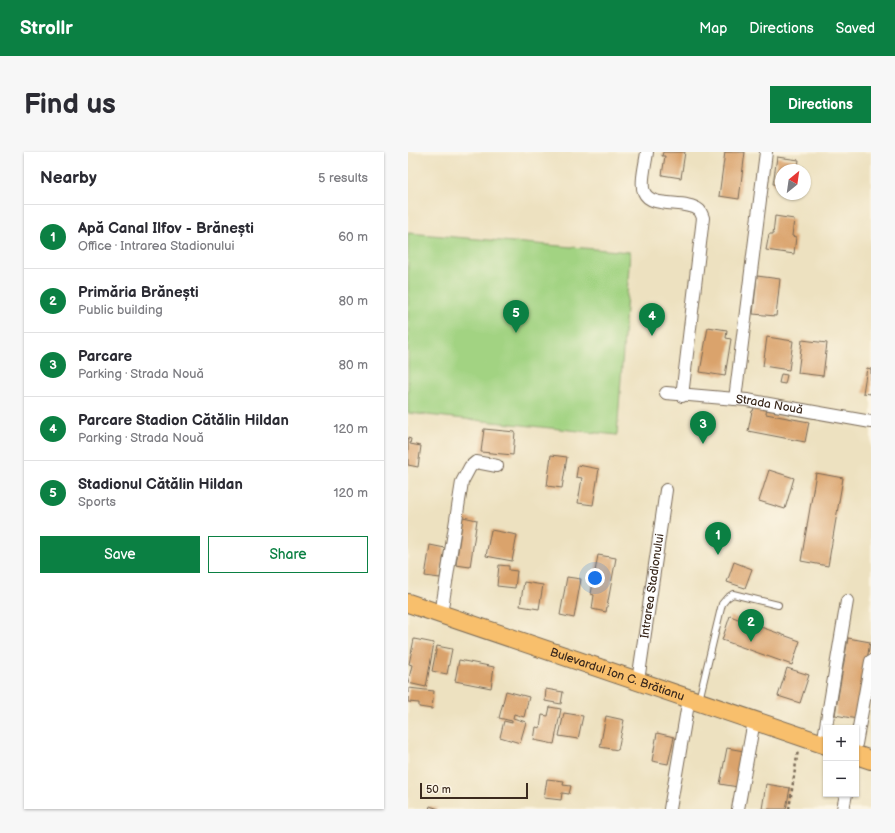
<!DOCTYPE html>
<html lang="en">
<head>
<meta charset="utf-8">
<style>
	:root { --surface:#fff; --page:#f7f7f7; --text:#2b2b33; --muted:#7c7c81; --line:#e1e1e2; --accent:#0b8043 }
	body { margin:0; font-family:"Balsamiq Sans",sans-serif; background:var(--page); color:var(--text) }
	.controls { position:absolute; right:12px; bottom:12px; display:grid; overflow:hidden; border-radius:0px; box-shadow:0 1px 3px #0004 }
	.controls button { width:36px; height:36px; display:grid; place-items:center; padding:0; border:0; border-bottom:1px solid var(--line); background:var(--surface); color:var(--text); font:20px sans-serif }
	.compass { position:absolute; left:367px; top:12px; width:36px; height:36px; border-radius:50%; background:var(--surface); box-shadow:0 1px 3px #0004; rotate:29deg }
	.scale { position:absolute; left:12px; bottom:10px; width:108px; box-sizing:border-box; padding-left:4px; border:2px solid #3b2a1e; border-top:0; font-size:11px; line-height:14px; white-space:nowrap; color:#3b2a1e; -webkit-text-stroke:3px #fcf5e5; paint-order:stroke }
	.you { position:absolute; left:187px; top:426px; width:14px; height:14px; margin:-10px; border:3px solid #fff; border-radius:50%; background:#1a73e8; box-shadow:0 0 0 6px #1a73e833 }
	.badge { display:grid; place-items:center; width:26px; height:26px; border-radius:50%; background:var(--accent); color:#fff; font-size:13px; font-weight:700 }
	.pin { position:absolute; translate:-50% -33px; filter:drop-shadow(0 1px 2px #0008) }
	.pin::after { content:''; position:absolute; top:21px; width:14px; height:12px; background:inherit; clip-path:polygon(0 0,100% 0,50% 100%) }
	.list { margin:0; padding:0; list-style:none }
	h2 { display:flex; justify-content:space-between; align-items:center; height:52px; margin:0; padding:0 16px; font-size:17px }
	h2 small { font-size:13px; font-weight:400; color:var(--muted) }
	.list li { display:grid; grid-template-columns:26px 1fr auto; gap:12px; align-items:center; box-sizing:border-box; height:64px; padding:0 16px; border-top:1px solid var(--line) }
	.list b { display:block; font-size:15px; white-space:nowrap }
	.list p { margin:0; font-size:13px; white-space:nowrap; color:var(--muted) }
	.list em { font-size:13px; font-style:normal; color:var(--muted) }
	.actions { display:flex; gap:8px; padding:12px 16px }
	.actions a { flex:1; padding:9px 0; border:1px solid var(--accent); border-radius:0px; text-align:center; font-size:14px; color:var(--accent) }
	.actions .main { background:var(--accent); color:#fff }
	.map { position:relative; flex:none; width:463px; height:657px; overflow:hidden; border-radius:0px }
	header { display:flex; align-items:center; gap:24px; box-sizing:border-box; height:56px; padding:0 20px; background:var(--accent); color:#fff }
	header strong { font-size:19px }
	nav { display:flex; gap:22px; margin-inline-start:auto; font-size:14px }
	.intro { display:flex; align-items:center; justify-content:space-between; box-sizing:border-box; height:96px; padding:0 24px }
	h1 { margin:0; font-size:28px }
	.button { padding:10px 18px; border-radius:0px; background:var(--accent); color:#fff; font-size:14px; font-weight:700 }
	main { display:flex; gap:24px; padding:0 24px }
	aside { flex:1; background:var(--surface); border-radius:0px; box-shadow:0 1px 3px #0004 }
	.map>svg:first-child { display:block }
</style>
</head>
<body>
<header>
<strong>Strollr</strong>
<nav><a>Map</a><a>Directions</a><a>Saved</a></nav>
</header>
<div class="intro"><h1>Find us</h1><a class="button">Directions</a></div>
<main>
<aside>
<h2>Nearby<small>5 results</small></h2>
<ul class="list">
<li><span class="badge">1</span><div><b>Apă Canal Ilfov - Brănești</b><p>Office · Intrarea Stadionului</p></div><em>60 m</em></li>
<li><span class="badge">2</span><div><b>Primăria Brănești</b><p>Public building</p></div><em>80 m</em></li>
<li><span class="badge">3</span><div><b>Parcare</b><p>Parking · Strada Nouă</p></div><em>80 m</em></li>
<li><span class="badge">4</span><div><b>Parcare Stadion Cătălin Hildan</b><p>Parking · Strada Nouă</p></div><em>120 m</em></li>
<li><span class="badge">5</span><div><b>Stadionul Cătălin Hildan</b><p>Sports</p></div><em>120 m</em></li>
</ul>
<div class="actions"><a class="main">Save</a><a>Share</a></div>
</aside>
<div class="map">
<svg width="463" height="657" viewBox="0 0 463 657">
	<rect width="100%" height="100%" fill="#fcf5e5"/>
	<filter id="ink" filterUnits="userSpaceOnUse"><feTurbulence type="fractalNoise" baseFrequency=".025" numOctaves="2"/><feDisplacementMap in="SourceGraphic" scale="8" xChannelSelector="R" yChannelSelector="G"/><feConvolveMatrix kernelMatrix="1 2 1 2 8 2 1 2 1" color-interpolation-filters="sRGB"/></filter>
	<filter id="wash" filterUnits="userSpaceOnUse"><feTurbulence type="fractalNoise" baseFrequency=".012" numOctaves="4" result="noise"/><feDisplacementMap in="SourceGraphic" scale="16" xChannelSelector="R" yChannelSelector="G"/><feGaussianBlur stdDeviation="0.9" result="paint"/><feColorMatrix in="noise" values="0 0 0 0 0 0 0 0 0 0 0 0 0 0 0 0 0 1.4 0 .05"/><feComposite in="paint" operator="in"/></filter>
	<g filter="url(#wash)">
		<rect width="100%" height="100%" fill="#ede1c0"/>
		<polygon fill="#a2d382" stroke="#6e7e50" points="0,81 222,100 209,283 0,261"/>
		<g id="blocks">
			<g fill="#daa36c">
				<polygon points="255,0 277,0 273,26 254,23 257,4 254,4"/>
				<polygon points="317,0 337,0 331,47 311,44"/>
				<polygon points="369,5 391,8 390,14 396,15 395,18 373,18 373,33 365,32"/>
				<polygon points="367,64 386,67 384,84 388,85 386,102 358,98 361,82 365,82"/>
				<polygon points="349,124 372,127 368,164 345,162"/>
				<polygon points="300,175 319,178 318,186 323,187 317,224 292,220"/>
				<polygon points="359,185 385,189 381,218 355,214"/>
				<polygon points="394,188 419,191 415,224 390,221"/>
				<polygon points="459,216 463,217 463,242 455,241"/>
				<polygon points="373,222 379,223 377,232 371,231"/>
				<polygon points="347,253 359,255 358,262 401,270 397,290 340,279 344,259 345,259"/>
				<polygon points="76,277 107,280 105,303 73,300"/>
				<polygon points="0,286 3,287 2,292 13,294 10,315 0,313"/>
				<polygon points="143,303 159,305 154,336 139,334"/>
				<polygon points="170,313 191,317 185,353 170,351 174,326 168,325"/>
				<polygon points="361,318 386,326 377,357 351,349"/>
				<polygon points="408,321 435,326 420,414 393,409"/>
				<polygon points="55,365 69,368 62,415 48,413"/>
				<polygon points="83,378 109,383 104,409 78,404"/>
				<polygon points="22,393 37,396 32,426 17,424"/>
				<polygon points="190,403 208,406 198,460 184,457 186,443 183,442"/>
				<polygon points="326,410 344,417 337,436 319,430"/>
				<polygon points="91,413 101,414 101,418 109,419 107,436 89,434"/>
				<polygon points="159,425 173,427 166,466 152,463"/>
				<polygon points="116,430 135,433 131,457 112,454"/>
				<polygon points="322,464 392,489 384,513 314,488"/>
				<polygon points="440,486 462,490 449,567 427,563"/>
				<polygon points="6,487 26,491 18,535 0,531 4,513 1,512"/>
				<polygon points="29,494 44,497 39,522 24,519"/>
				<polygon points="51,508 86,515 83,536 47,529"/>
				<polygon points="379,516 401,523 392,551 370,544"/>
				<polygon points="1,536 26,539 24,557 11,555 11,551 0,550"/>
				<polygon points="138,537 155,540 153,552 137,549"/>
				<polygon points="98,539 121,545 116,565 106,562 105,566 118,570 112,591 92,585 96,569 104,571 104,569 91,566"/>
				<polygon points="142,555 153,557 146,592 126,588 128,575 132,576 134,563 140,564"/>
				<polygon points="156,561 175,564 170,587 151,584"/>
				<polygon points="198,564 216,568 210,598 192,595"/>
				<polygon points="249,581 266,585 260,612 244,609"/>
				<polygon points="319,596 336,599 330,635 312,632"/>
				<polygon points="139,627 156,629 155,633 163,634 161,642 154,641 153,648 136,646"/>
				<polygon points="358,632 382,636 378,657 354,657"/>
				<polygon points="22,654 31,657 21,657"/>
			</g>
		</g>
	</g>
	<g filter="url(#ink)">
		<use href="#blocks" fill-opacity="0" stroke="#796a57" stroke-width="1"/>
		<g fill="none" stroke-linecap="round" stroke-linejoin="round">
			<defs>
				<polyline id="service" points="291,548 314,452 319,446 325,442 370,453"/>
				<g id="minor">
					<path d="M239 0C238 10 232 31 236 40 243 57 278 47 291 58 293 60 294 63 295 66L274 244"/>
					<path id="s1" d="M258 241 339 248 463 270"/>
					<polyline points="327,247 358,0"/>
					<polyline points="33,462 54,330 62,315 68,310 89,314"/>
					<path id="s2" d="M230 529 258 338"/>
					<polyline points="415,592 439,449"/>
					<polyline points="448,592 463,509"/>
					<polyline points="262,657 281,546"/>
					<polyline points="330,657 346,569"/>
					<polyline points="435,657 438,642"/>
				</g>
				<g id="primary">
					<path id="s3" d="M0 451 418 593"/>
					<polyline points="448,603 463,608"/>
				</g>
			</defs>
			<use href="#service" stroke="#796a57" stroke-width="8"/>
			<use href="#minor" stroke="#796a57" stroke-width="14"/>
			<use href="#primary" stroke="#796a57" stroke-width="20"/>
			<polyline stroke="#796a57" stroke-width="2.5" stroke-dasharray="3 3" stroke-linecap="butt" points="381,657 390,598"/>
			<use href="#service" stroke="#fff" stroke-width="6"/>
			<use href="#minor" stroke="#fff" stroke-width="12"/>
			<use href="#primary" stroke="#f8bf6c" stroke-width="18"/>
		</g>
	</g>
	<g text-anchor="middle" dominant-baseline="central" stroke-width="4" stroke-linejoin="round" paint-order="stroke">
		<g font-size="12" fill="#3b2a1e" stroke="#fcf5e5">
			<text stroke="none"><textPath href="#s1" startOffset="104">Strada Nouă</textPath></text>
			<text stroke="none"><textPath href="#s2" startOffset="96">Intrarea Stadionului</textPath></text>
			<text stroke="none"><textPath href="#s3" startOffset="221">Bulevardul Ion C. Brătianu</textPath></text>
		</g>
	</g>
</svg>
<div class="controls">
<button>+</button>
<button>−</button>
</div>
<svg class="compass" viewBox="-18 -18 36 36"><path d="M0-13l5 13h-10z" fill="#e53935"/><path d="M0 13l5-13h-10z" fill="#7c7c81"/></svg>
<div class="scale">50 m</div>
<div class="you"></div>
<div class="pin badge" style="left:310px;top:403px">1</div>
<div class="pin badge" style="left:343px;top:490px">2</div>
<div class="pin badge" style="left:295px;top:292px">3</div>
<div class="pin badge" style="left:244px;top:184px">4</div>
<div class="pin badge" style="left:108px;top:181px">5</div>
</div>
</main>
</body>
</html>
